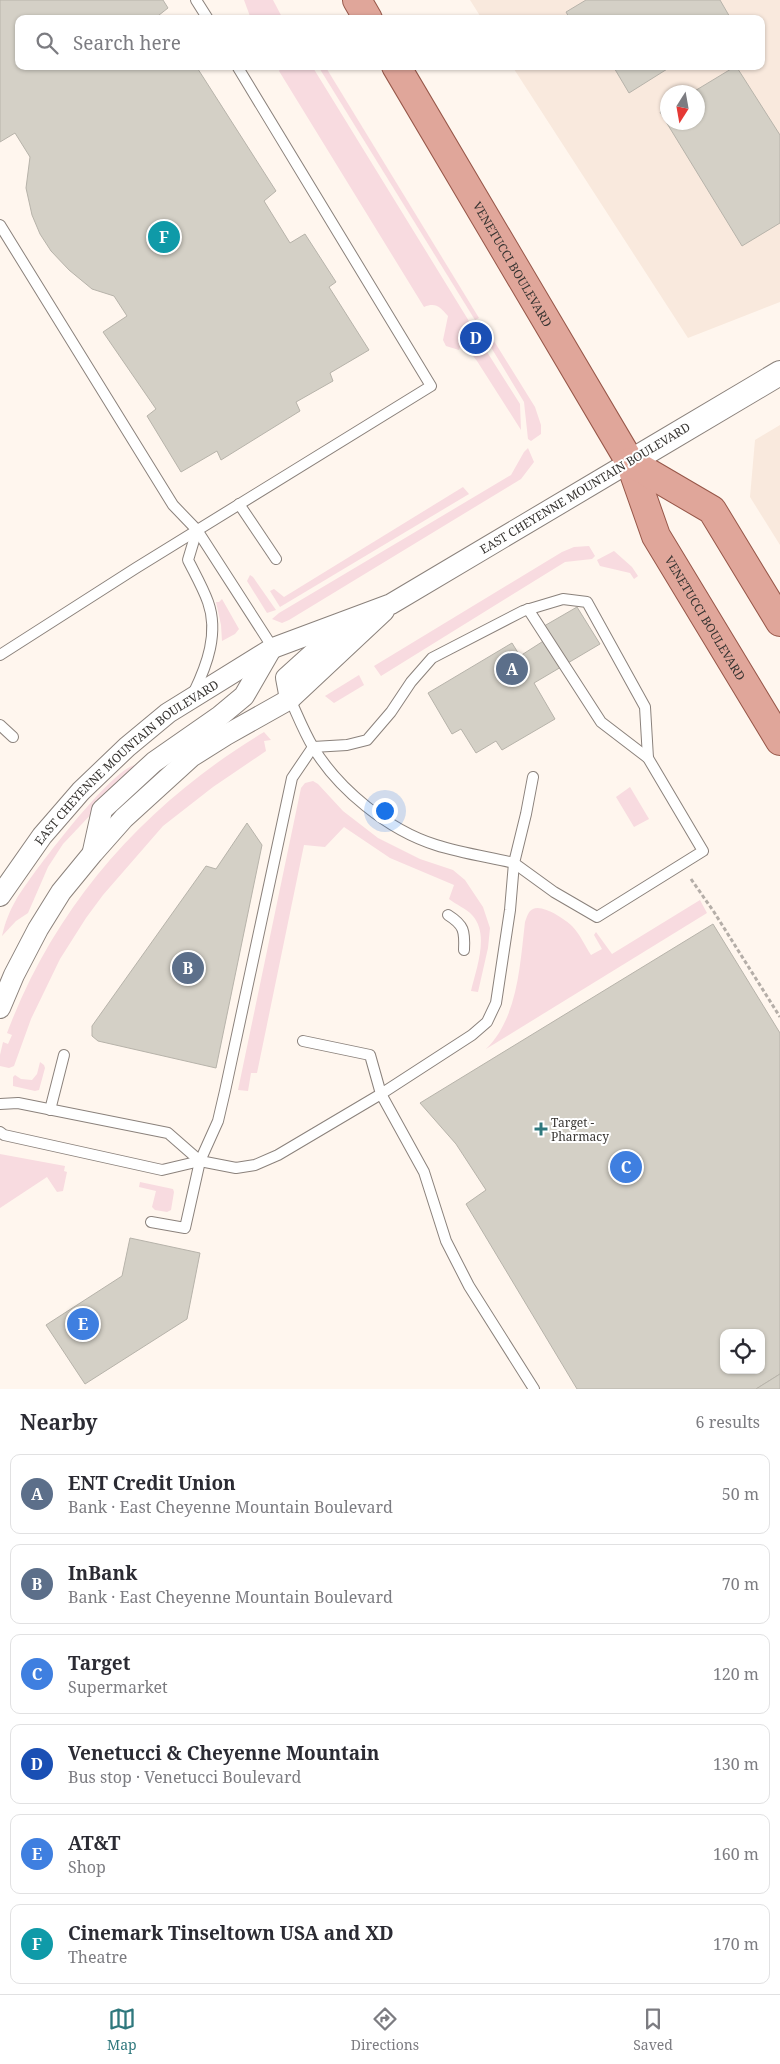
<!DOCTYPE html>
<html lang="en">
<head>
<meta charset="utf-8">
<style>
	:root { --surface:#fff; --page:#f7f7f7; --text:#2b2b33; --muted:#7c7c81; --line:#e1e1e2; --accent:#2f787d }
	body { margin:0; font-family:"Noto Serif",serif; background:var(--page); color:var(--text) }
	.controls { position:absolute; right:15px; bottom:15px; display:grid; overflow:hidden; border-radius:10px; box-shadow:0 1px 4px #0004 }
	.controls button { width:45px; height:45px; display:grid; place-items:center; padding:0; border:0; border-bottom:1px solid var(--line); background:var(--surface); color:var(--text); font:25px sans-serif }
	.compass { position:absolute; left:660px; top:85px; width:45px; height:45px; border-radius:50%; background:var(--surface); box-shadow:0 1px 4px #0004; rotate:191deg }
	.you { position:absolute; left:384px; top:810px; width:18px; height:18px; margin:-12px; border:4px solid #fff; border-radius:50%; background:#1a73e8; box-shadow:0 0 0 8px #1a73e833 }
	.badge { display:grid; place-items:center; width:32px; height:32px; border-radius:50%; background:var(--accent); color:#fff; font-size:16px; font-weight:700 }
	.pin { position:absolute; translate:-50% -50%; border:2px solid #fff; box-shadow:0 1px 5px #0006 }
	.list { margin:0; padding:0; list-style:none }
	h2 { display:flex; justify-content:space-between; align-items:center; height:65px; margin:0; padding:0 20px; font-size:21px }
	h2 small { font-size:16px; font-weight:400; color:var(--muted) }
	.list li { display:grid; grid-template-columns:32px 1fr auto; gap:15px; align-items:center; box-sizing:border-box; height:80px; margin:0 10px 10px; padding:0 10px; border:1px solid var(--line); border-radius:10px }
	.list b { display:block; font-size:19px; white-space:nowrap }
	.list p { margin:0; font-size:16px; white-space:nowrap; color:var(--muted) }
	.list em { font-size:16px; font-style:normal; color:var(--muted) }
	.icon { flex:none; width:28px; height:28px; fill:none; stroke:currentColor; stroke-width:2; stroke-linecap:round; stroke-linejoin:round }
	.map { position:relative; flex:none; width:780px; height:1389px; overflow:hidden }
	.search { position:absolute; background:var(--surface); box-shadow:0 1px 4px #0004; left:15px; right:15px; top:15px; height:55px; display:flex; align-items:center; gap:12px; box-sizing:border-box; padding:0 18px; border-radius:10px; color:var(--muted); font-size:19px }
	.sheet { height:605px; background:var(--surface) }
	nav { display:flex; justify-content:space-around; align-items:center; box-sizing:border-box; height:70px; border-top:1px solid var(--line); background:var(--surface); font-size:14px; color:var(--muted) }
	nav a { display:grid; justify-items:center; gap:2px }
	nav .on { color:var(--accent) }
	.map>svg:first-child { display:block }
</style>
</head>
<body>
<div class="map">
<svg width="780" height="1389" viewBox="0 0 780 1389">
	<rect width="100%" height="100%" fill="#fff6ee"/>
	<g fill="#f9e9dd" fill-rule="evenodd">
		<path d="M470 0H780V302L688 338 512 66H761V19H482ZM668 92H698V122H668Z"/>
		<polygon points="780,425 780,545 750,497 755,440"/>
	</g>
	<g fill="#f8dbe0">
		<polygon points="244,0 273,0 283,19 251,19"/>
		<path d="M282 66H312L472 326 466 331 476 348 482 344 520 404 521 430 477 361 462 342 459 350 446 346 443 340 448 316C440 307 436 302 424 307L279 71Z"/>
		<polygon points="318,66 325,66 479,318 475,320"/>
		<polygon points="494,341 535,407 541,425 541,434 531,441 528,439 524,402 489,344"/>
		<polygon points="528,448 534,462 521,479 289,620 282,623 272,619 279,613 511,475 524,452"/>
		<polygon points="463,487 469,494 280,607 270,591 274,589 284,597"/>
		<polygon points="589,546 595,556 592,559 565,562 381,676 374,666 562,552 574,547"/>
		<polygon points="614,551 632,567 638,576 634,579 630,573 600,566 597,560"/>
		<polygon points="250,575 253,577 276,610 267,613 247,581"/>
		<polygon points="222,599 239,629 235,634 222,641 221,625 216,602 219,602"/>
		<polygon points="359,675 364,685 334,703 325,696"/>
		<path d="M264 732 271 740 264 741 266 751 213 787 163 826 103 895 86 918 60 959 31 1019 14 1066 9 1068 0 1066V1055L3 1042 8 1044 12 1035 7 1033C56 903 146 803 264 732Z"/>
		<path d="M135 765V767L130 773 63 844 48 867 28 913 16 921 2 936C5 923 9 912 16 900 30 876 111 769 135 765Z"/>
		<path d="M313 781 318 784 343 811 378 838 420 859 453 870 465 880 483 907 490 928 488 948 478 992 471 991C476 969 490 934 472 915 466 908 456 905 449 899L454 885 390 858 344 827 325 847 304 845 257 1073H251L248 1091 238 1090 301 788 305 783Z"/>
		<polygon points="630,787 649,819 634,827 616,797"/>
		<path d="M700 900 707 913 486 1049C518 1018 520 964 525 922 527 917 528 911 533 909 542 904 565 919 572 926 580 934 585 946 591 955L602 949 594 935 596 932 612 954Z"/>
		<polygon points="40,1062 44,1065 45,1068 39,1090 35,1091 13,1086 13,1077 15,1075 21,1079 32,1080 37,1074"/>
		<polygon points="0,1154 65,1166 64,1171 67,1172 63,1191 57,1192 47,1177 0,1208"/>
		<polygon points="140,1182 173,1189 174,1192 171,1210 167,1212 155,1210 152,1207 156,1191 139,1187"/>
	</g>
	<g fill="#d4d0c6" stroke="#b7b3aa" fill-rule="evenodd">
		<polygon points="0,0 163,0 168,8 154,19 19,19 19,66 196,66 276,191 264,201 290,243 305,234 336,282 329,287 369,350 330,373 333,381 296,402 300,411 221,460 217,451 181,472 147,416 156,409 103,332 127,316 114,296 92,289 69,270 51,251 40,234 32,215 26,188 30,157 15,133 0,142"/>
		<polygon points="586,0 720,0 731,19 570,19 566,12"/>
		<polygon points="613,66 672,66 629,93"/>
		<polygon points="736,66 780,135 780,223 742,246 660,112 668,108 668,122 698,122 698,92 693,92"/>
		<polygon points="577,607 600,644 534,683 555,719 502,750 496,741 476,753 461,729 452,734 428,693 512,643 520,656 545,640 539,629"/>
		<polygon points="247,823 262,845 216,1068 98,1041 92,1036 92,1026 206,866 216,869"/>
		<path d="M713 924 780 1033V1374L756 1389H577L466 1204 486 1190 456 1144 420 1103ZM724 1333H761V1370H724Z"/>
		<polygon points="130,1238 200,1253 187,1319 85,1384 46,1325 122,1276"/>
		<polygon points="780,1374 780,1389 756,1389"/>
	</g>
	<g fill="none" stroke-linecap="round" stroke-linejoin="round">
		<defs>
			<g id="service">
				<polyline points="196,0 208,19"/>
				<polyline points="0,225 173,505 197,530 273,648"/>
				<polyline points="239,504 276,559"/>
				<polyline points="528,609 601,722 648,758 703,851 597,917 554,892 514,863 526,814 533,777"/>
				<polyline points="0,655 136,568 431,386 237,66"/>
				<path d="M194 692C207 665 219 633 208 602 203 588 195 574 188 560L197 530"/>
				<polyline points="0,725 13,737"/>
				<path d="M448 915C464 925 465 931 464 950"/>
				<polyline points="303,1041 370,1055 381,1094 424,1172 446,1241 469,1286 534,1389"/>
				<polyline points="0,1104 18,1103 168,1133 200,1161"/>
				<polyline points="50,1110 64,1055"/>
				<path d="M0 1132 4 1135 162 1170 200 1161 236 1168 255 1165 278 1155 381 1094 472 1035 487 1022 496 1003 510 910 514 863C488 857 461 853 436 845 388 830 338 789 313 747 304 732 297 714 290 699"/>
				<polyline points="151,1222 185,1228 200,1161 218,1121 225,1091 292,778 313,747 347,745 367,740 391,712 411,682 432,658 523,611 563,599 587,602 645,707 648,758"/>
			</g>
			<g id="minor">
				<polyline points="290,699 286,678 317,650 347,627"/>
				<polyline points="93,851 102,810 154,762 220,716 244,696 270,651"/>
				<path id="s1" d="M0 896 42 836 81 791 127 747 168 713 273 648 391 604 630 462"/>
				<polyline points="0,1008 14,975 38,929 61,892 93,853 124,818 191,757 226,735 290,699 384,611"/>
			</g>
			<polyline id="tertiary" points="630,462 780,373"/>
			<g id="primary">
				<polyline points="357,0 368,19"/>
				<path id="s2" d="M396 66 630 462 656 536 780 741"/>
				<polyline points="630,462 712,510 780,622"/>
			</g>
		</defs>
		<use href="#service" stroke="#8b827c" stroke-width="12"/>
		<use href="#minor" stroke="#8b827c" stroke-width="22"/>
		<use href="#tertiary" stroke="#8b827c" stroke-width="26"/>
		<use href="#primary" stroke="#975749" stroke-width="30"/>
		<polyline stroke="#b5aea8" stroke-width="3" stroke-dasharray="4 2.5" stroke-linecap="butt" points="691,879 714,912 780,1017"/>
		<use href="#service" stroke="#fff" stroke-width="10"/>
		<use href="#minor" stroke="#fff" stroke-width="20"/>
		<use href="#tertiary" stroke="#fff" stroke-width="24"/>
		<use href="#primary" stroke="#e0a69a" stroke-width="28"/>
	</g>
	<path fill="#2f787d" stroke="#fff" stroke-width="2" d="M538.5 1121.5h5v5h5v5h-5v5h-5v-5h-5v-5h5z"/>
	<g text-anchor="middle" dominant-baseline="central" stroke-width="4" stroke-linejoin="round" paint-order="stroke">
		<g font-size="12" fill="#373431" stroke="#fff">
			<text stroke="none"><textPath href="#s2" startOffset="230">VENETUCCI BOULEVARD</textPath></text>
			<text transform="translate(585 488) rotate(-31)">EAST CHEYENNE MOUNTAIN BOULEVARD</text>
			<text stroke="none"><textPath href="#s2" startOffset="634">VENETUCCI BOULEVARD</textPath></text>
			<text stroke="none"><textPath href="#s1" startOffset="186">EAST CHEYENNE MOUNTAIN BOULEVARD</textPath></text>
		</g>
		<g font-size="12" fill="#373431" stroke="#fff" text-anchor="start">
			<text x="551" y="1122">Target -<tspan x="551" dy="14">Pharmacy</tspan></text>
		</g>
	</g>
</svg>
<div class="controls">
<button><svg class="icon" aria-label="locate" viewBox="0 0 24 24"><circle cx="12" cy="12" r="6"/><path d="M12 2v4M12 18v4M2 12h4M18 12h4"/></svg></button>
</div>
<svg class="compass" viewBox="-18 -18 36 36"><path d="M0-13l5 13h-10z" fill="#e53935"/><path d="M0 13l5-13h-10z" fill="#7c7c81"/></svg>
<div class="you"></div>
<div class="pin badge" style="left:512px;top:669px;background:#5c6f8a">A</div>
<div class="pin badge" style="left:188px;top:968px;background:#5c6f8a">B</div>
<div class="pin badge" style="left:626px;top:1167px;background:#3f7fe0">C</div>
<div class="pin badge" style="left:476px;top:338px;background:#1a4fb4">D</div>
<div class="pin badge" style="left:83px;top:1324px;background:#3f7fe0">E</div>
<div class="pin badge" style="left:164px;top:237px;background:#0f9aa8">F</div>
<div class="search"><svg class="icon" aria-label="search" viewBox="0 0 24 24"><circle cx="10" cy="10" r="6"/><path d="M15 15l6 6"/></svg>Search here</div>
</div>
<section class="sheet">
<h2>Nearby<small>6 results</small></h2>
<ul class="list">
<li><span class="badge" style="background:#5c6f8a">A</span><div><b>ENT Credit Union</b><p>Bank · East Cheyenne Mountain Boulevard</p></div><em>50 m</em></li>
<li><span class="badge" style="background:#5c6f8a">B</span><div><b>InBank</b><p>Bank · East Cheyenne Mountain Boulevard</p></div><em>70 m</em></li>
<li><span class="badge" style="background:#3f7fe0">C</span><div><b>Target</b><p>Supermarket</p></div><em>120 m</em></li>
<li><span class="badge" style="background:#1a4fb4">D</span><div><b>Venetucci &amp; Cheyenne Mountain</b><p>Bus stop · Venetucci Boulevard</p></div><em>130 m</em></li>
<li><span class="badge" style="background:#3f7fe0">E</span><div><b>AT&amp;T</b><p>Shop</p></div><em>160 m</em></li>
<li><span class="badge" style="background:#0f9aa8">F</span><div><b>Cinemark Tinseltown USA and XD</b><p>Theatre</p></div><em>170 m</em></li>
</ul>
</section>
<nav>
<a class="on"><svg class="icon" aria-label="map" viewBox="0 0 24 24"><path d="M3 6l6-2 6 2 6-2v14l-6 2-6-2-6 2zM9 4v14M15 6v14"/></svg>Map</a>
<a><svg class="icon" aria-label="directions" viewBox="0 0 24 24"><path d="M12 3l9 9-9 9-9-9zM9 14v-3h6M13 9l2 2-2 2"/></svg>Directions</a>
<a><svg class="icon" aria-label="saved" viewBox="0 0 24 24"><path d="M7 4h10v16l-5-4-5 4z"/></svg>Saved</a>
</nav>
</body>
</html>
